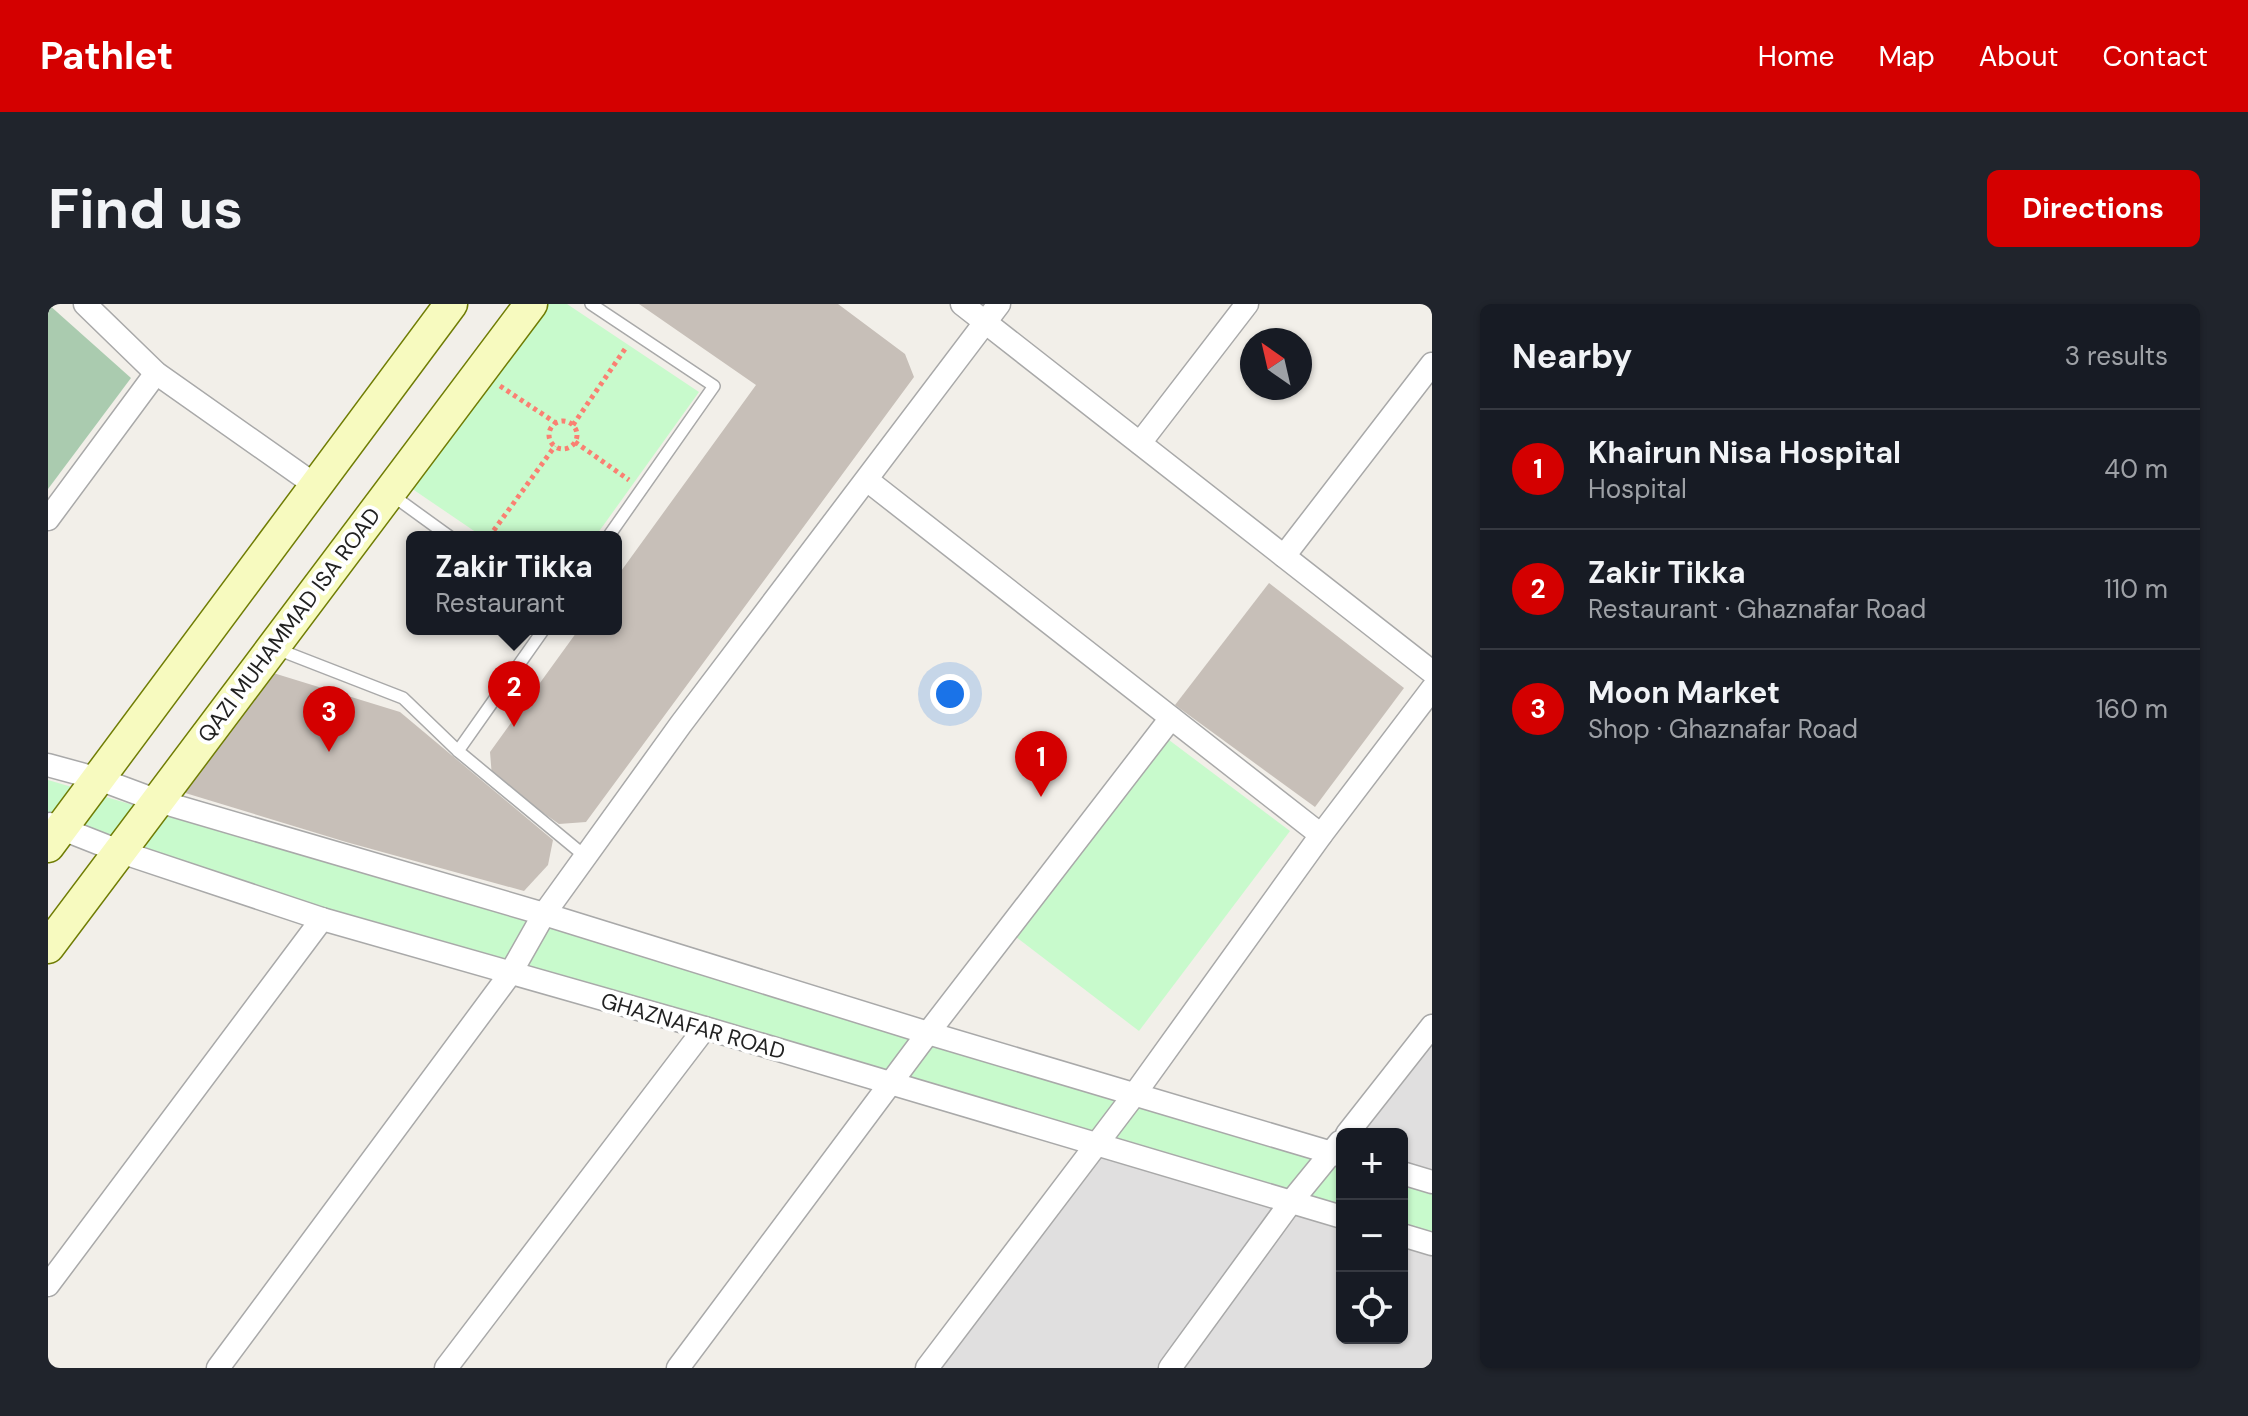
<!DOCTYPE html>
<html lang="en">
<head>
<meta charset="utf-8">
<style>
	:root { --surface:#171b24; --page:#20242c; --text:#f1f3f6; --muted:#9ea1a6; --line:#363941; --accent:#d40000 }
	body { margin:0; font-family:"DM Sans",sans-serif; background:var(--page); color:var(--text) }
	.controls { position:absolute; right:24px; bottom:24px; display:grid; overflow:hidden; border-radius:12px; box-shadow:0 2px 6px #0004 }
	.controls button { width:72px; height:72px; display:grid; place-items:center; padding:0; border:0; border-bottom:2px solid var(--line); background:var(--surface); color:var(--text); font:40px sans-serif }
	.compass { position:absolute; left:1192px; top:24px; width:72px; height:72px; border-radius:50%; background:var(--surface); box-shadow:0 2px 6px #0004; rotate:326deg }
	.you { position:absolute; left:902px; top:390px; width:28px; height:28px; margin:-20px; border:6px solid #fff; border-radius:50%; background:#1a73e8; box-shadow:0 0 0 12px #1a73e833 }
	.badge { display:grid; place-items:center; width:52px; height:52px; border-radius:50%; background:var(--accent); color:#fff; font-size:26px; font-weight:700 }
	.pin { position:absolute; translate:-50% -66px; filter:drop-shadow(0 2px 4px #0008) }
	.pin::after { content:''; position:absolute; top:42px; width:28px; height:24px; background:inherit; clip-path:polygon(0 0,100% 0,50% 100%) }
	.popup { position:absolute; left:358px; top:227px; width:216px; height:104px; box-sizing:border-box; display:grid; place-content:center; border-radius:12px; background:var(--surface); filter:drop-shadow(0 2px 6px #0005); font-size:26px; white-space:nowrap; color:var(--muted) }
	.popup b { font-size:30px; color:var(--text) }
	.popup::after { content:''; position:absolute; left:50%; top:100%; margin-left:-16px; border:16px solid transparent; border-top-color:var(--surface) }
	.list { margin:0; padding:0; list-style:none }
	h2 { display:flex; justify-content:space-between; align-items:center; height:104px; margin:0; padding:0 32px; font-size:34px }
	h2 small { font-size:26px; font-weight:400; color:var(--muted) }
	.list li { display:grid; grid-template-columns:52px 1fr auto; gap:24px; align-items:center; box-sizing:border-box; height:120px; padding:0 32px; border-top:2px solid var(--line) }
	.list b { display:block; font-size:30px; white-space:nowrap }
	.list p { margin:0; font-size:26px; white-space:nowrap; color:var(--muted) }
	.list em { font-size:26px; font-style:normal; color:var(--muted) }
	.icon { flex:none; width:44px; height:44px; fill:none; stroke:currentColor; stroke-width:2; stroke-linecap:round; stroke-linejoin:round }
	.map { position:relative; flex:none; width:1384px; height:1064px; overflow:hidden; border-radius:12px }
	header { display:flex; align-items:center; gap:48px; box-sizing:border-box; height:112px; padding:0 40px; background:var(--accent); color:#fff }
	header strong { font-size:38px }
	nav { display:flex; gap:44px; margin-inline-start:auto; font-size:28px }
	.intro { display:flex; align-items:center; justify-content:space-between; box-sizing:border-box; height:192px; padding:0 48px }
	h1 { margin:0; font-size:56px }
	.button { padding:20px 36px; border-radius:12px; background:var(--accent); color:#fff; font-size:28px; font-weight:700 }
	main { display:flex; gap:48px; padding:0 48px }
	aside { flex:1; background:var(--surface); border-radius:12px; box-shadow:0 2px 6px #0004 }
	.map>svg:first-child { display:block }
</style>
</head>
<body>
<header>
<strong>Pathlet</strong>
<nav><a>Home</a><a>Map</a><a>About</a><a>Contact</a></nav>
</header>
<div class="intro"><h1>Find us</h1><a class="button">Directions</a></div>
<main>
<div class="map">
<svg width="1384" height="1064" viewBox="0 0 1384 1064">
	<rect width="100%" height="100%" fill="#f2efe9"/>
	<g fill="#e0dfdf">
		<polygon points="1384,722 1384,878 1354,869 1354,830 1299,830"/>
		<polygon points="1049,840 1294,913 1294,1034 1354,1034 1354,931 1384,940 1384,1064 879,1064"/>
	</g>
	<polygon fill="#aacbaf" points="0,0 83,74 0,185"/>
	<g fill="#c8facc">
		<polygon points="494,0 519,0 651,88 547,233 435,233 360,182"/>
		<polygon points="1121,436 1242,527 1091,727 968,633"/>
		<polygon points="0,476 1294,856 1294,913 0,524"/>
		<polygon points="1354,873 1384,882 1384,940 1354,931"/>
	</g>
	<g fill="#c7bfb8">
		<polygon points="591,0 790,0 857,50 866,73 538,518 511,520 444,473 442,448 531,325 568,325 568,274 708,81"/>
		<polygon points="1221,279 1356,384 1267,503 1127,401"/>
		<polygon points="222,368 352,408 505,536 500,561 476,587 298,538 134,488"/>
	</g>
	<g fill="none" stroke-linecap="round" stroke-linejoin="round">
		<defs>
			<g id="lane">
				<polyline points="543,0 666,82 560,233"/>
				<polyline points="344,191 402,233"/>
				<polyline points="496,325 410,447 538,553"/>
				<polyline points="229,345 355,394 410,447"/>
			</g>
			<g id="street">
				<polyline points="37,0 108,69 267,181"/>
				<polyline points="914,0 1384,368"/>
				<polyline points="1092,139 1199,0"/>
				<polyline points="819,176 1273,531"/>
				<polyline points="0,215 108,69"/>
				<polyline points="1236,252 1384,60"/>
				<polyline points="0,461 51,475 110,497 496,610 880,729 1294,852"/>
				<polyline points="2,520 73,548 274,615 657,724 1294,913"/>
				<polyline points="1299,830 1384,722"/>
				<polyline points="1354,869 1384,878"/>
				<polyline points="1354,931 1384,940"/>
				<polyline points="0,981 274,615"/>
				<polyline points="170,1064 462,670 496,610 633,420 951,0"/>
				<polyline points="398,1064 657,724"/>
				<polyline points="630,1064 880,729 1123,414"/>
				<polyline points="879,1064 1086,791 1273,531 1384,385"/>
				<polyline points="1122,1064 1243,898 1292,838"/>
			</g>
			<g id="secondary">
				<polyline points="0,542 403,0"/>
				<polyline points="0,643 483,0"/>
			</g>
		</defs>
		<use href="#lane" stroke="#a9a9a9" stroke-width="14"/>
		<use href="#street" stroke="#a9a9a9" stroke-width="25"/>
		<use href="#secondary" stroke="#707d05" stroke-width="35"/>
		<g stroke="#fa8072" stroke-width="5" stroke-dasharray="4 4" stroke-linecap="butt">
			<polyline points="452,82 508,119"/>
			<circle cx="515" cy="131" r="14"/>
			<polyline points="525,121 579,42"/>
			<polyline points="527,138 581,176"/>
			<polyline points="441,233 507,142"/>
		</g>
		<use href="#lane" stroke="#fff" stroke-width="11"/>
		<use href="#street" stroke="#fff" stroke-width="22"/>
		<use href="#secondary" stroke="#f7fabf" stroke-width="32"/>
	</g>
	<g text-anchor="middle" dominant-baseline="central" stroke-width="8" stroke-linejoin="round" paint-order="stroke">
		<g font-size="22" fill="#222" stroke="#fff">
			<text transform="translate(241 321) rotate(-53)">QAZI MUHAMMAD ISA ROAD</text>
			<text transform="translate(645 722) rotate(16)">GHAZNAFAR ROAD</text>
		</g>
	</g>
</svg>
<div class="controls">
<button>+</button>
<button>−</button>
<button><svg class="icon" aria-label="locate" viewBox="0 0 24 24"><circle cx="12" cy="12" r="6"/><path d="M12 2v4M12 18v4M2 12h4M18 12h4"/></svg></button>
</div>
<svg class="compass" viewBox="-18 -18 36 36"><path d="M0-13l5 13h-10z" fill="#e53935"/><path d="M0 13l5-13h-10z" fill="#9ea1a6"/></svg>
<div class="you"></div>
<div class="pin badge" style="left:993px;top:493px">1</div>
<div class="pin badge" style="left:466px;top:423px">2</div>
<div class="popup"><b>Zakir Tikka</b>Restaurant</div>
<div class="pin badge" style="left:281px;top:448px">3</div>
</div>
<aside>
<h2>Nearby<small>3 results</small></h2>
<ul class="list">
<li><span class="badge">1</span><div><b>Khairun Nisa Hospital</b><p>Hospital</p></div><em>40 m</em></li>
<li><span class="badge">2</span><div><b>Zakir Tikka</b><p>Restaurant · Ghaznafar Road</p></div><em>110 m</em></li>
<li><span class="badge">3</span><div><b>Moon Market</b><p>Shop · Ghaznafar Road</p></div><em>160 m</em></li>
</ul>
</aside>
</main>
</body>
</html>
